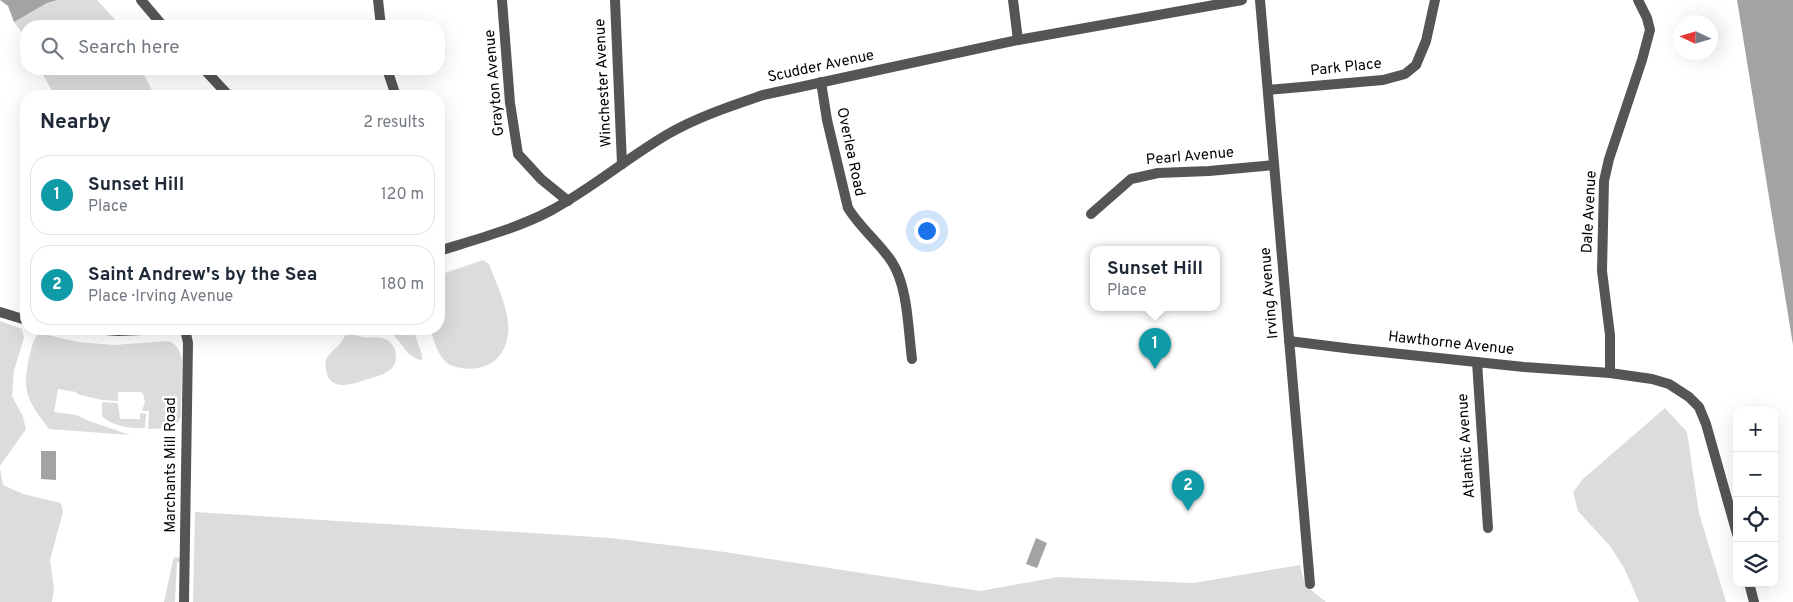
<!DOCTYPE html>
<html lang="en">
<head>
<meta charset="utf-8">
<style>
	:root { --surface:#fff; --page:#f6f6f7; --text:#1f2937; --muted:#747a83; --line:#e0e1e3; --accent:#0b8043 }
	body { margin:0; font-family:Overpass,sans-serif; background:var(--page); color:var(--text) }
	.controls { position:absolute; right:15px; bottom:15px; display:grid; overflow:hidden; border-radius:10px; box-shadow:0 5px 20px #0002 }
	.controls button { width:45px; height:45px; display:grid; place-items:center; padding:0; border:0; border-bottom:1px solid var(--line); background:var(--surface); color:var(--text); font:25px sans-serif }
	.compass { position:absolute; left:1673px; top:15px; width:45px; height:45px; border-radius:50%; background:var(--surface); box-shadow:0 5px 20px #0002; rotate:274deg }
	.you { position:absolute; left:926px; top:230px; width:18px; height:18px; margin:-12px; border:4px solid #fff; border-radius:50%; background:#1a73e8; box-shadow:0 0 0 8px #1a73e833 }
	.badge { display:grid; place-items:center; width:32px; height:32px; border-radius:50%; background:var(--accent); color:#fff; font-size:16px; font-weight:700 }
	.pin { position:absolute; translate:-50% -41px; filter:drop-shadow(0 1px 2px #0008) }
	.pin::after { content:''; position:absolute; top:26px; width:18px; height:15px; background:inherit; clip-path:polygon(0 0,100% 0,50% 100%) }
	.popup { position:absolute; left:1090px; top:246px; width:130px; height:65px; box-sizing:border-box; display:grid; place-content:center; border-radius:10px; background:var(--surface); filter:drop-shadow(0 1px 4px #0005); font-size:16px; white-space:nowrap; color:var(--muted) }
	.popup b { font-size:19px; color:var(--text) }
	.popup::after { content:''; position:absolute; left:50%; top:100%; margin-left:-10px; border:10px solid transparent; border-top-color:var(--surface) }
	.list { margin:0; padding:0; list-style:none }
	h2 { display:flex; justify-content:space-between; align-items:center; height:65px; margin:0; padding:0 20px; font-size:21px }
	h2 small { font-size:16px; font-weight:400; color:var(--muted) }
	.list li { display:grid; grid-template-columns:32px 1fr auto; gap:15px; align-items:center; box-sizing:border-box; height:80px; margin:0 10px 10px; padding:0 10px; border:1px solid var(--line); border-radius:20px }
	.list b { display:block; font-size:19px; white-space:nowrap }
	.list p { margin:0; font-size:16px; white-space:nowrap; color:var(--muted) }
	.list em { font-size:16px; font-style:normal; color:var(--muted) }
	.icon { flex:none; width:28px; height:28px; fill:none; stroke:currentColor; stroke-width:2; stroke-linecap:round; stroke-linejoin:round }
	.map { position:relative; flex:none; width:1793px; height:602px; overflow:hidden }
	.search { position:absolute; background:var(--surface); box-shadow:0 5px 20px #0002; left:20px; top:20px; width:425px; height:55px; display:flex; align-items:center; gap:12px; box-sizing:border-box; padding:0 18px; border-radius:20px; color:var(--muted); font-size:19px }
	.panel { position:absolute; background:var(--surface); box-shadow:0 5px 20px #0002; left:20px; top:90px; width:425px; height:245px; border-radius:20px }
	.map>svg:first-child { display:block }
</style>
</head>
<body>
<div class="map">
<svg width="1793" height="602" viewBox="0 0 1793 602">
	<rect width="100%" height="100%" fill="#fff"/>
	<g fill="#dcdcdc">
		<polygon points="56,0 97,0 121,26 26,26 26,38 14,22 47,3"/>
		<polygon points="40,69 141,69 155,96 55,96"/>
		<path d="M483 260 489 264C496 283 511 313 508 334 505 360 485 372 461 368 457 367 451 366 447 363 437 355 434 340 430 329H439V275Z"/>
		<polygon points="0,321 22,329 24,338 14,370 12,396 23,417 26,429 0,466"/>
		<path d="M385 329H413L422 355V360C404 358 402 337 385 329Z"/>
		<path d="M348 332C353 333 357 336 362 337 370 339 377 336 385 339 390 341 393 345 395 350 397 357 396 363 392 368 387 374 378 376 371 378 356 383 330 394 326 370 323 354 334 352 342 341 344 338 345 335 348 332Z"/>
		<path d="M39 333 78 342 114 345 167 341C177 343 180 351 182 360L181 415 178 423 168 428 148 429 149 411H142L145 402 143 393 140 392H118V401L102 400 77 394 76 392 58 389 54 412 76 415 89 421 130 435 49 429C27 400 21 391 30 354 32 347 33 339 39 333Z"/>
		<path d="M102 402 118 403 120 419H140V413L146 414 145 428C132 429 111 426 102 416Z"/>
		<polygon points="1665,408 1687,432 1699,513 1726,602 1639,602 1624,568 1610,546 1578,511 1573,492 1583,479"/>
		<polygon points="0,469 3,485 23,494 61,503 63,512 50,560 54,589 52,602 0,602"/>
		<polygon points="195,512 611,538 725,552 980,591 1058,577 1193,583 1300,565 1305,585 1326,602 193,602"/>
		<polygon points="175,557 180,558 180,562 177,562 175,602 164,602 173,560"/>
	</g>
	<g fill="#a3a3a3">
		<polygon points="0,0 57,0 47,3 14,22 8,6"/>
		<polygon points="1737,0 1793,0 1793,345"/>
		<polygon points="41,451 56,451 56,480 41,479"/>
		<polygon points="1036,538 1047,543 1037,568 1026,564"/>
	</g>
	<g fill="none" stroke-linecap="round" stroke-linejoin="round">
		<g stroke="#555" stroke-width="10">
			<polyline points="141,0 163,26"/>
			<polyline points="378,0 381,26"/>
			<polyline points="502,0 510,103 518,154 541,179 568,201"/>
			<polyline points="615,0 622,164"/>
			<polyline points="1013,0 1018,40"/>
			<polyline points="1260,0 1310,584"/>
			<polyline points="204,69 229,96"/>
			<polyline points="387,69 396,96"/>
			<path d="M821 82 827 120 848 208C860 228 879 242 892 262 908 287 908 329 912 359"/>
			<polyline points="1268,90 1383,80 1405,74 1416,65 1426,41 1435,0"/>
			<polyline points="1091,214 1131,179 1158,173 1209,171 1274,165"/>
			<polyline points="1289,341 1353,349 1524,367 1610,373 1652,379 1669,384 1689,397 1699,407 1706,424 1737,534"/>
			<polyline points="1477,362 1488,528"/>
			<polyline points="1610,373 1610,335 1602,271 1604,181 1609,159 1642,60 1650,30 1647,18 1638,0"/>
			<polyline points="1749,583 1754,602"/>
			<polyline points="184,602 188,343 185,329"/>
		</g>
		<g stroke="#555" stroke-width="10">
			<path d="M439 251C474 240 518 228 550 211 591 189 627 158 668 134 697 117 731 106 763 95L1018 40 1242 0"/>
			<polyline points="0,312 26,320"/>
			<polyline points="92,329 118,331 168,329"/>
		</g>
	</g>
	<g text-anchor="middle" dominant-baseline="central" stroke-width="5" stroke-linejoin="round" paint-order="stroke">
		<g font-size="15" fill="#000" stroke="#fff">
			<text transform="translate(821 67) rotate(-12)">Scudder Avenue</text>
			<text transform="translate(1346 68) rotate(-6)">Park Place</text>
			<text transform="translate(495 83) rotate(-95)">Grayton Avenue</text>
			<text transform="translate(604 83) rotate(-93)">Winchester Avenue</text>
			<text transform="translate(850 152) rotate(78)">Overlea Road</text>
			<text transform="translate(1190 157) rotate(-5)">Pearl Avenue</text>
			<text transform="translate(1590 212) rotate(-87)">Dale Avenue</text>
			<text transform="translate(1270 293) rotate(-95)">Irving Avenue</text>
			<text transform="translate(1451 344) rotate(6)">Hawthorne Avenue</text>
			<text transform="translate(1467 446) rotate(-94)">Atlantic Avenue</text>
			<text transform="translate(171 465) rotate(-90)">Marchants Mill Road</text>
		</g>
	</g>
</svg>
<div class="controls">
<button>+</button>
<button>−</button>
<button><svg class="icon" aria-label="locate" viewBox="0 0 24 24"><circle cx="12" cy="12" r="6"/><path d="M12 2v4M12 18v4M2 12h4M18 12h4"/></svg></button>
<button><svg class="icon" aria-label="layers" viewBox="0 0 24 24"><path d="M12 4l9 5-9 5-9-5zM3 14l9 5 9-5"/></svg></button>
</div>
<svg class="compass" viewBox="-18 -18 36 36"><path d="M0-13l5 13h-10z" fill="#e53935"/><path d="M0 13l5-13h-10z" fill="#747a83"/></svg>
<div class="you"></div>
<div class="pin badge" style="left:1155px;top:369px;background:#0f9aa8">1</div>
<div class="popup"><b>Sunset Hill</b>Place</div>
<div class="pin badge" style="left:1188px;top:511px;background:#0f9aa8">2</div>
<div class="search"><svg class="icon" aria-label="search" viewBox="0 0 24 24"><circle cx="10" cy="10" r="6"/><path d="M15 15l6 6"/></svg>Search here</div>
<section class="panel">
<h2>Nearby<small>2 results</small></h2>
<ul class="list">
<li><span class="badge" style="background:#0f9aa8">1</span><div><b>Sunset Hill</b><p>Place</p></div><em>120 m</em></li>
<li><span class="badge" style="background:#0f9aa8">2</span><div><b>Saint Andrew's by the Sea</b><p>Place · Irving Avenue</p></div><em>180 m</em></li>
</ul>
</section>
</div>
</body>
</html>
